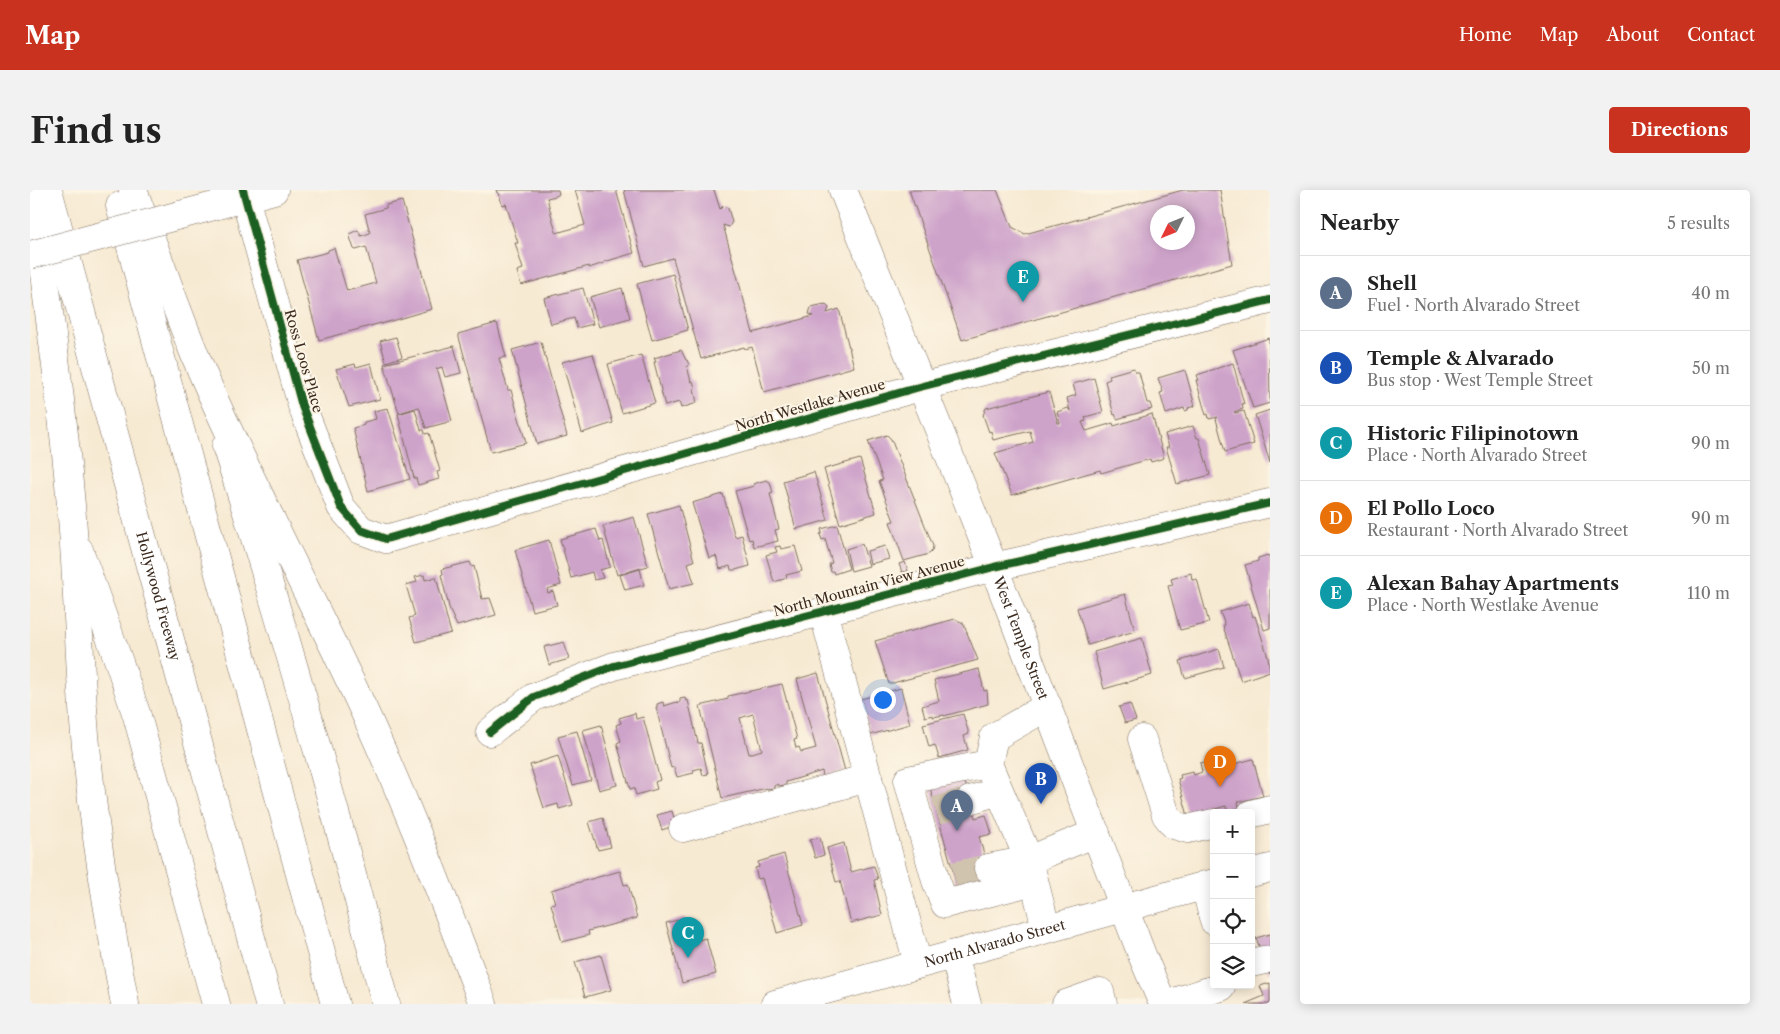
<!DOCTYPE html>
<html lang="en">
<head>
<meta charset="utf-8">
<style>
	:root { --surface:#fff; --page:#f2f2f2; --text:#222; --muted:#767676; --line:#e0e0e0; --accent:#c8321e }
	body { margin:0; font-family:"Libre Caslon Text",serif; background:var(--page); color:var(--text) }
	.controls { position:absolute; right:15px; bottom:15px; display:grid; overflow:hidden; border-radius:5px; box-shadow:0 2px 12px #0003 }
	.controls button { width:45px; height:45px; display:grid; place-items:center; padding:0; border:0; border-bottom:1px solid var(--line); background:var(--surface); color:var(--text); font:25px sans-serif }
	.compass { position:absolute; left:1120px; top:15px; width:45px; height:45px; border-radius:50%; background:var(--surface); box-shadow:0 2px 12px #0003; rotate:227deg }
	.you { position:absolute; left:852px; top:509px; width:18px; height:18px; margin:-12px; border:4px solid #fff; border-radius:50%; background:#1a73e8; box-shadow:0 0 0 8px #1a73e833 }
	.badge { display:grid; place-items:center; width:32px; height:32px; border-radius:50%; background:var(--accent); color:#fff; font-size:16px; font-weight:700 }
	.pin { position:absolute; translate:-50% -41px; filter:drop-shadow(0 1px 2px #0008) }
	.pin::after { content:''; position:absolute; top:26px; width:18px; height:15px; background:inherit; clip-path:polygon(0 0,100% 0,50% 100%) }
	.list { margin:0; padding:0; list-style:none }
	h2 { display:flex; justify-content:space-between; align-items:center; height:65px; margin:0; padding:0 20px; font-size:21px }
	h2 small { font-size:16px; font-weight:400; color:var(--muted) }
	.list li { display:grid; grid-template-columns:32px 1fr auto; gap:15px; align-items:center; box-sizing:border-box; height:75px; padding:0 20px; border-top:1px solid var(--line) }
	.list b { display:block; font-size:19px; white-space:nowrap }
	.list p { margin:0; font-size:16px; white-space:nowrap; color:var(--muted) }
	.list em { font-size:16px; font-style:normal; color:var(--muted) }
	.icon { flex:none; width:28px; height:28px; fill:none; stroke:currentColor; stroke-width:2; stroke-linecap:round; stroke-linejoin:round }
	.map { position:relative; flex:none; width:1240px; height:814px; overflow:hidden; border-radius:5px }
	header { display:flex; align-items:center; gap:30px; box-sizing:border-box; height:70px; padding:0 25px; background:var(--accent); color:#fff }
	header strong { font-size:24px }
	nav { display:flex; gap:28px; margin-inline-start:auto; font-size:18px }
	.intro { display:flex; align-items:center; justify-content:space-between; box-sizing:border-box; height:120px; padding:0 30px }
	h1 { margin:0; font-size:35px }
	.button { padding:12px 22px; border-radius:5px; background:var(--accent); color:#fff; font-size:18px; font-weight:700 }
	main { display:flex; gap:30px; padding:0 30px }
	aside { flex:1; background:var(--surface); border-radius:5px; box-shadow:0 2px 12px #0003 }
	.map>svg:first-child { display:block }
</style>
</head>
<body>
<header>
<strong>Map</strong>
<nav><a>Home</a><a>Map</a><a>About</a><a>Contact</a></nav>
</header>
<div class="intro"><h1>Find us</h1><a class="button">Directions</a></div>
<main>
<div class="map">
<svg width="1240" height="814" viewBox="0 0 1240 814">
	<rect width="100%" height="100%" fill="#fcf5e5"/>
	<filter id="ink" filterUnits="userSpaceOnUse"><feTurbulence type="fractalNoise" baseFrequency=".02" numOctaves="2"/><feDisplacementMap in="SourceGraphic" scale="10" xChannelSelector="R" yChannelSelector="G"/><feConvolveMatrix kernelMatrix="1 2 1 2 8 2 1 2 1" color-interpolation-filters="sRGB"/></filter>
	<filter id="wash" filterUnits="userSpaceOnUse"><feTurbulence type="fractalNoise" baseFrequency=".0096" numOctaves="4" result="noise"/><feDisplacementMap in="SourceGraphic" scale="20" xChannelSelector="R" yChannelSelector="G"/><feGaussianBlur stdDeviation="1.12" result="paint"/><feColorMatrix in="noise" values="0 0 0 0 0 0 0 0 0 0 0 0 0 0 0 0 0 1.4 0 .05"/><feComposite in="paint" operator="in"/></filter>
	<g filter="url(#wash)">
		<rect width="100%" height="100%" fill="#f7ead3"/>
		<g id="blocks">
			<g fill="#cea3ca" fill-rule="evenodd">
				<polygon points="466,0 528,0 529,4 526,6 517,8 526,43 555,35 545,0 586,0 604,63 574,72 574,73 559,78 559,76 491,95 487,81 493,79 485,53 488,53 476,14 472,15 469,3 467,3"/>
				<polygon points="594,0 684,0 690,19 693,16 698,18 702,32 699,37 693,35 723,143 783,126 779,124 781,117 795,114 799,118 797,123 809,119 824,177 734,202 722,157 715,159 714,157 671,169 643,68 614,76"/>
				<path d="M879 0H967L982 37 995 44 1153 0H1190L1202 74 932 150ZM1128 22H1158V52H1128Z"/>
				<polygon points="372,11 402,119 351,134 351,133 289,150 267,70 298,62 298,60 304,58 317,101 346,93 336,57 326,60 324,59 319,44 328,40 331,46 340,43 335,24 356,18 356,15"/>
				<polygon points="643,84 658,140 622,150 607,94"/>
				<polygon points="553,98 563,134 547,138 544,128 521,134 514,108"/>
				<polygon points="592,98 600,128 569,137 560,107"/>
				<polygon points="467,133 476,167 469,168 478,200 481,200 496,253 461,262 428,144"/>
				<polygon points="366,147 372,167 356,172 350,151"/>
				<polygon points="1239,148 1240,213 1223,218 1203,160"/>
				<polygon points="511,152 537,246 507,254 482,160"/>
				<polygon points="424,156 431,183 415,187 412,177 406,179 408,181 422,231 396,238 389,217 369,223 354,174"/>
				<polygon points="651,160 656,170 657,170 659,175 657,176 661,192 663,191 665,198 664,199 667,213 651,218 649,212 635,216 624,172 626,172 624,168"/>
				<polygon points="563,164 583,233 552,243 532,172"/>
				<polygon points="611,165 625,213 592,223 578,174"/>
				<polygon points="341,173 350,209 319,217 306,179 325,174 326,177"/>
				<polygon points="1203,173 1214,214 1212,214 1213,219 1204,222 1205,223 1214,221 1224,254 1195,262 1186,229 1188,227 1179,229 1178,224 1176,225 1166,190 1169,190 1167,185"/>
				<polygon points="1104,178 1105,182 1109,182 1117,213 1120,213 1122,219 1087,229 1085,224 1084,225 1075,191 1080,189 1079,185"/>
				<polygon points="1155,180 1165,216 1158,218 1158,220 1155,221 1154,218 1136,224 1130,203 1133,202 1128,188"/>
				<polygon points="1064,188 1073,222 1055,227 1056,231 1052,232 1056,241 1083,233 1084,236 1122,224 1134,268 1121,272 1120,269 1071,283 1070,280 982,305 965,263 1003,252 1000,241 963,250 961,241 959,242 953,225 956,218 1019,202 1028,233 1030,233 1027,222 1038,218 1040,221 1037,208 1046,205 1043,194"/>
				<polygon points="358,218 380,289 338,301 323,238 334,235 334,232 346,229 344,221"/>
				<polygon points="385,219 391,240 394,240 395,244 399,243 410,281 407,282 409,289 388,295 386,288 384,288 368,224"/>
				<polygon points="1240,220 1240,273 1225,225"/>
				<polygon points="1163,236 1167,248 1169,248 1180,285 1147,294 1136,257 1139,257 1135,244"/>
				<polygon points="857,245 861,249 903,356 902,361 899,364 874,371 860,332 864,331 849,291 853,290 838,251"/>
				<polygon points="830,269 846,323 810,334 794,279"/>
				<polygon points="784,282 798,330 766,339 753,291"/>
				<polygon points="736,290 740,292 743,303 740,304 749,339 745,340 748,351 724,357 722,349 719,350 705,301 724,296 723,294"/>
				<polygon points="693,304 705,347 712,345 720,376 705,380 701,380 700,376 690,379 686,366 679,368 662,313"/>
				<polygon points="649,315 664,371 658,373 664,393 639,399 618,324"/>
				<polygon points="604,327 618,376 587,385 573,336"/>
				<polygon points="807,335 819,379 804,384 803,381 801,382 799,374 802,373 795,349 792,350 790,344 792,343 791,339"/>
				<polygon points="566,339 570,351 573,350 580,377 570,380 573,388 564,390 562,382 541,388 530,349"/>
				<polygon points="519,350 531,395 517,399 518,403 523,401 527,415 502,421 485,360"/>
				<polygon points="832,354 839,376 821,381 816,359"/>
				<polygon points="750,356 751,359 765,356 772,381 756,385 757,388 744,392 736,365 747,362 745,357"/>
				<polygon points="855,356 859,369 840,374 837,361"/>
				<polygon points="1238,365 1240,369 1240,438 1234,440 1215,375 1228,371 1228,368"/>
				<polygon points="440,372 442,377 444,376 452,409 460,408 466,425 427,436 420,421 411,385 413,384 412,379"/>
				<polygon points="875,372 878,381 872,382 869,374"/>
				<polygon points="610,379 614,395 595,400 590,385"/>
				<polygon points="1161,383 1162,390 1167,389 1179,433 1150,440 1138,396 1143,395 1141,389"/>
				<polygon points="394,385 395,390 406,387 421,443 386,452 379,428 385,426 376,395 387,392 385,387"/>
				<polygon points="1095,404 1105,441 1058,455 1047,418"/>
				<polygon points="1219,413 1223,427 1225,426 1238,467 1240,481 1211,491 1193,436 1195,435 1190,422"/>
				<polygon points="925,429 933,433 948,470 859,494 845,451"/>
				<polygon points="1112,448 1122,485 1074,499 1064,462"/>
				<polygon points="534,452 539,469 519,475 514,457"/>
				<polygon points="1189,459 1194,477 1155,488 1150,471"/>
				<polygon points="949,479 954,501 957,500 958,514 914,526 914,525 903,527 903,525 895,527 892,516 909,511 904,490"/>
				<path d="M788 483 815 581 793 587 792 581 756 592V595L749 596 748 594 744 596V598L737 599V598L692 608 670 516 698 509V506L752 494 767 549 764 550 766 558 769 557 771 562 786 558 767 489ZM723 524 732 560 719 564 710 528Z"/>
				<polygon points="871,498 880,534 840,545 831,509"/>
				<polygon points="655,508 656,511 658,510 668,553 671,553 678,584 673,585 671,578 663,580 664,583 647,587 644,577 641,578 626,517 627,517 627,514 633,512 634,516 647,512 648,514 650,512 650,509"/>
				<polygon points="1100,514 1106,530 1095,533 1089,517"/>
				<polygon points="605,523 606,529 613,527 630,590 625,592 627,599 606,605 604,598 600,599 587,553 591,551 586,535 591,533 589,528"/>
				<polygon points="933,524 939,544 934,546 938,560 909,568 905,555 899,557 893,534"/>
				<polygon points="571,535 587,595 569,600 553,540"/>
				<polygon points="547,541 561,590 543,595 528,546"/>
				<polygon points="1201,565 1204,574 1223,569 1233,606 1208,612 1209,618 1201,622 1201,620 1197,621 1196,616 1158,626 1148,589 1151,588 1150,585 1163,582 1164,585 1172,582 1170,573"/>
				<polygon points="528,566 543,615 529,619 528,614 514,618 500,575"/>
				<polygon points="934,588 945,628 956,625 962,644 949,647 961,687 927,696 900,597"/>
				<polygon points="642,621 646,635 632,640 627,625"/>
				<polygon points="573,628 581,657 568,660 559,632"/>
				<polygon points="790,647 794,665 785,668 780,650"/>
				<polygon points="814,653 821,682 844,676 848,689 844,690 852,725 821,733 810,691 806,692 797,658"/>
				<polygon points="754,664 773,735 747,743 732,688 728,689 725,678 729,677 728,672"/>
				<polygon points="590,681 594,695 598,694 607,728 558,741 559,745 532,752 521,714 525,713 521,700"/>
				<polygon points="655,728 664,751 676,748 686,784 652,793 636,733"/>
				<polygon points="1240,744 1240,785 1226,748"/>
				<polygon points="571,765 581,800 555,807 545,772"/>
				<polygon points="1240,793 1240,814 1215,814 1234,806 1230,796"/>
			</g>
		</g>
	</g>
	<g filter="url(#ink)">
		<use href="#blocks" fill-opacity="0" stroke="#7d6d5d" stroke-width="1"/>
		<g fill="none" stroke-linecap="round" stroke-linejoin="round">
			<g stroke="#d1c4af" stroke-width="28" stroke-dasharray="28 14" stroke-linecap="butt">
				<polyline points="906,621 940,610"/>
				<polyline points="924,686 958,678"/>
			</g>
			<defs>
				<g id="minor">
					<polyline points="213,0 272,216 311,317 331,340 356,349 893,196 1240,110"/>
					<polyline points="150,25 244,0"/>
					<path d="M196 256C255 440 308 627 356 814"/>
					<polyline points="49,360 90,475 107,526 186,814"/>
					<polyline points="793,421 888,774"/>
					<polyline points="1018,516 964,547 958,574 999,670 1066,643"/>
					<polyline points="460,542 504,507 584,476 964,377 1240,313"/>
					<polyline points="1112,549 1136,625 1144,635 1158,639 1184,633"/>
					<polyline points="958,574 878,590 906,691 915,714 1004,691"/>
					<polyline points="940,610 969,601"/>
					<polyline points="1221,624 1240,619"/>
					<polyline points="653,638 838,588"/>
					<polyline points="958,678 999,670 1016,738"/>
					<polyline points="1175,695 1184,731"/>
					<polyline points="924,764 937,814"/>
					<polyline points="1221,773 1234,770"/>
					<polyline points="1036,814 1070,802 1073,814"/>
					<polyline points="1138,814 1191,797"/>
				</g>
				<g id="major">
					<path id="s1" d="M813 0 960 367 1112 765 1133 814"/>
					<polyline points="1221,683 1240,678"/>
					<path id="s2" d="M745 814 1184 693"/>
				</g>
				<g id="highway">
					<path d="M3 0C17 109 33 218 42 327 48 400 49 473 55 545 63 635 78 725 95 814"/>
					<path id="s3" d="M18 0 239 814"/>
					<path d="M103 0C125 58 145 117 169 175 212 276 264 373 311 472 365 583 410 699 453 814"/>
					<polyline points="90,16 305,814"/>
				</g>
			</defs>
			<use href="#minor" stroke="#7d6d5d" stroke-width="29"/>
			<use href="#major" stroke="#7d6d5d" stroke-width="29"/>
			<use href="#highway" stroke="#7d6d5d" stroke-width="29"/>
			<use href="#minor" stroke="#fff" stroke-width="28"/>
			<use href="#major" stroke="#fff" stroke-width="28"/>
			<use href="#highway" stroke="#fff" stroke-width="28"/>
			<defs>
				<polyline id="minor-bridge" points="0,65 150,25"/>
			</defs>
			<use href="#minor-bridge" stroke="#7d6d5d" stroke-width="29" stroke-linecap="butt"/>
			<use href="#minor-bridge" stroke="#fff" stroke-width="28"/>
			<defs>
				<g id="cycleway">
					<polyline points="213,0 272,216 311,317 331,340 356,349 893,196 1240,110"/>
					<polyline points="460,542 504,507 584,476 964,377 1240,313"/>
				</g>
			</defs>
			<use href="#cycleway" stroke="#fcf5e5" stroke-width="11"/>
			<use href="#cycleway" stroke="#1b5e20" stroke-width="8"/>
		</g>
	</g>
	<g text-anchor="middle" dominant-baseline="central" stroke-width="4" stroke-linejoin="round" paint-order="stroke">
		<g font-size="14" fill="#3b2a1e" stroke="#fcf5e5">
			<text transform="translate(274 171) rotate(74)">Ross Loos Place</text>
			<text transform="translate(780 215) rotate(-16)">North Westlake Avenue</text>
			<text transform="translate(839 396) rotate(-15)">North Mountain View Avenue</text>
			<text stroke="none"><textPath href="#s3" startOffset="421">Hollywood Freeway</textPath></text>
			<text stroke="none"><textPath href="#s1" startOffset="482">West Temple Street</textPath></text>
			<text stroke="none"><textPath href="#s2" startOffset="228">North Alvarado Street</textPath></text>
		</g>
	</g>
</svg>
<div class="controls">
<button>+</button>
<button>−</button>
<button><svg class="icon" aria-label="locate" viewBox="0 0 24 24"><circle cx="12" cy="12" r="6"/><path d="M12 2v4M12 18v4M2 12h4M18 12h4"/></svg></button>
<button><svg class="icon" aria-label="layers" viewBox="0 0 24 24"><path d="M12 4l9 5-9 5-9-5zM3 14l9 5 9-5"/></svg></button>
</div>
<svg class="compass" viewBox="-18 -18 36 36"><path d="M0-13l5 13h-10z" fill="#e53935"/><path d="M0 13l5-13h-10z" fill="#767676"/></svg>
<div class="you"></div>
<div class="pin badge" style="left:927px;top:641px;background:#5c6f8a">A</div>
<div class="pin badge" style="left:1011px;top:614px;background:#1a4fb4">B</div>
<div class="pin badge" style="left:658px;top:768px;background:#0f9aa8">C</div>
<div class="pin badge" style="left:1190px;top:597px;background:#e8710a">D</div>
<div class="pin badge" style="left:993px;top:112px;background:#0f9aa8">E</div>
</div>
<aside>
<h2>Nearby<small>5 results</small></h2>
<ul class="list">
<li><span class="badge" style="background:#5c6f8a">A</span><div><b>Shell</b><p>Fuel · North Alvarado Street</p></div><em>40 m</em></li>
<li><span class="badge" style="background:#1a4fb4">B</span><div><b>Temple &amp; Alvarado</b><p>Bus stop · West Temple Street</p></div><em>50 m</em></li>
<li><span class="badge" style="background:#0f9aa8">C</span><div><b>Historic Filipinotown</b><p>Place · North Alvarado Street</p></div><em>90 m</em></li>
<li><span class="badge" style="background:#e8710a">D</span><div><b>El Pollo Loco</b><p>Restaurant · North Alvarado Street</p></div><em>90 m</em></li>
<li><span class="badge" style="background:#0f9aa8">E</span><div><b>Alexan Bahay Apartments</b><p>Place · North Westlake Avenue</p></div><em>110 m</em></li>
</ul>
</aside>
</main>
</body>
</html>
